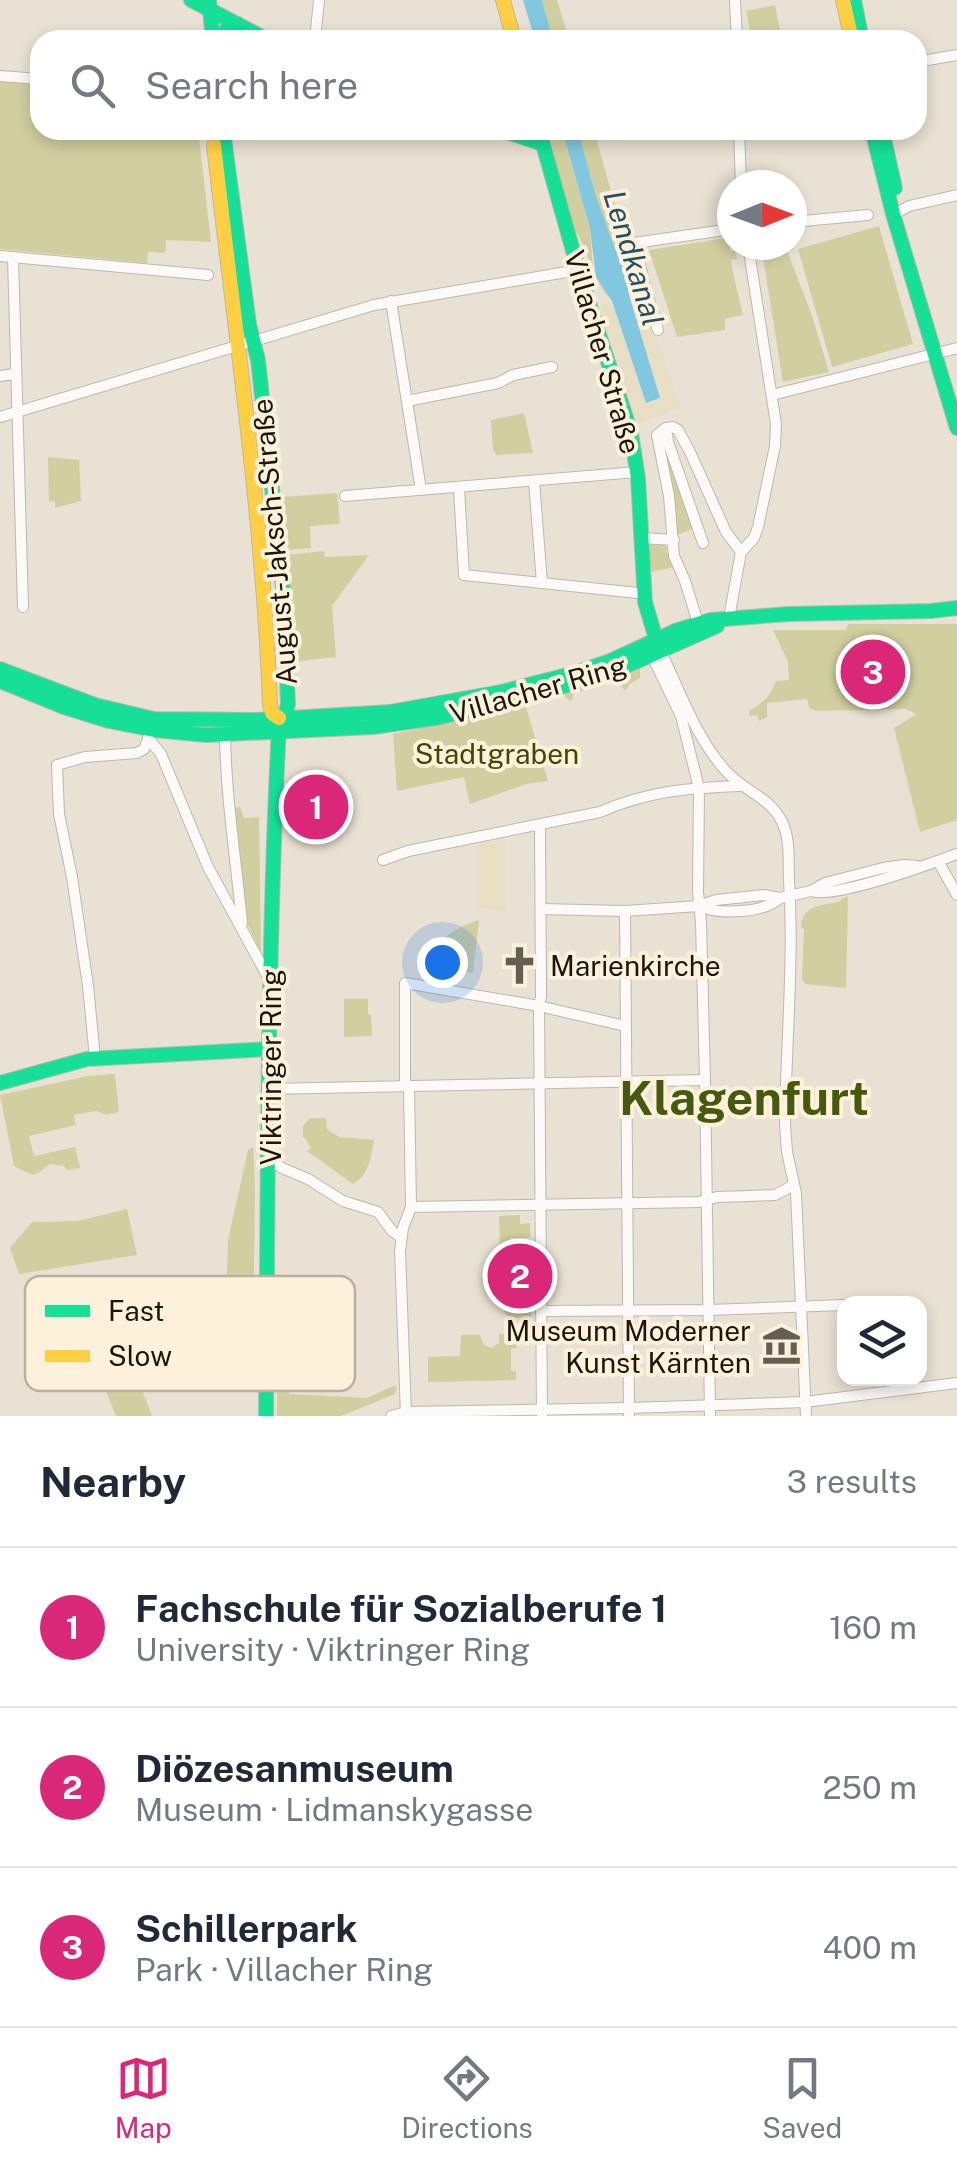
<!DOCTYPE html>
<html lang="en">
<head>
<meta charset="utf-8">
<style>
	:root { --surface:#fff; --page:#f2f2f3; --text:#1f2937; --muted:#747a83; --line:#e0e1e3; --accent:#db2777 }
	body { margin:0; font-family:"Public Sans",sans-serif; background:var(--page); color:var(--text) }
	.controls { position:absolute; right:30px; bottom:30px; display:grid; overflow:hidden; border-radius:20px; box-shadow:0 5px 15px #0003 }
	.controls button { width:90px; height:90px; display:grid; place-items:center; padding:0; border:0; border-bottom:2px solid var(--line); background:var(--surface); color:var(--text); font:50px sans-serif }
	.compass { position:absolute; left:717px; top:170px; width:90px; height:90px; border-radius:50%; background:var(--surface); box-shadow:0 5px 15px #0003; rotate:89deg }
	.you { position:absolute; left:442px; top:962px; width:35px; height:35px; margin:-25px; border:8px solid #fff; border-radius:50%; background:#1a73e8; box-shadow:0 0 0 15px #1a73e833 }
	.badge { display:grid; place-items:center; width:65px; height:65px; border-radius:50%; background:var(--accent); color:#fff; font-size:32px; font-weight:700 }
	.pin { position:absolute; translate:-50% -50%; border:5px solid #fff; box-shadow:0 2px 10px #0006 }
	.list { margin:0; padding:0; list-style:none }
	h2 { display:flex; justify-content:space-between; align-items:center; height:130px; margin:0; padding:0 40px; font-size:42px }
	h2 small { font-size:32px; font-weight:400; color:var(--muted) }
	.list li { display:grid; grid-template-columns:65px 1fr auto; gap:30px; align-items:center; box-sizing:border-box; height:160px; padding:0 40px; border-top:2px solid var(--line) }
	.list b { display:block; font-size:38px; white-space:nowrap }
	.list p { margin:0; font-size:32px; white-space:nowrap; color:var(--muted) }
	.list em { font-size:32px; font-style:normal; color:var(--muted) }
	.icon { flex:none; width:55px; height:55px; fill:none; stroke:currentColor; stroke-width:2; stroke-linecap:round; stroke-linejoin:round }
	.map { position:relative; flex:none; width:957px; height:1416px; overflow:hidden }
	.search { position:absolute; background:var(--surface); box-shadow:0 5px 15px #0003; left:30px; right:30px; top:30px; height:110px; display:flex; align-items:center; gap:25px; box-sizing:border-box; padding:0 35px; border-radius:30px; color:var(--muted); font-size:38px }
	.sheet { height:610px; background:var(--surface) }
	nav { display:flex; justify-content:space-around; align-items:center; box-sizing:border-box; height:140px; border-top:2px solid var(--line); background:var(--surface); font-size:28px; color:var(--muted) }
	nav a { display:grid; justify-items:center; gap:5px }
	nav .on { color:var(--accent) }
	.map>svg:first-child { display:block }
</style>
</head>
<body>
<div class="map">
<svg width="957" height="1416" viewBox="0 0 957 1416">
	<rect width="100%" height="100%" fill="#e9e1d3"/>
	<g fill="#d1cfa0">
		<polygon points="542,0 557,0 569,40 553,40"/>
		<polygon points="775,5 782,40 752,40 746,11"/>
		<polygon points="0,82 40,84 40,130 198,130 211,242 166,240 165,253 148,252 147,263 0,249"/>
		<path d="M548 130H562L590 228 593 268 596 277 611 300C590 278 589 248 572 225Z"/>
		<polygon points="578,130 594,130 627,249 631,295 629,296 627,266 615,249 596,196"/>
		<polygon points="879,226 913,344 832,367 798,249"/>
		<path d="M732 237 730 251H735L737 259 731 260C733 278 739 296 743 315L725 319V330L677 337 649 250Z"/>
		<polygon points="761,245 785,245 812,316 829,372 783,382"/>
		<polygon points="524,413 533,453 496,455 493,450 491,420"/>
		<polygon points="664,438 695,528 677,535 663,451"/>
		<polygon points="48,457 79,460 81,501 55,508 55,501 49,502"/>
		<polygon points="337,493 340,524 310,526 311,548 286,550 282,497"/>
		<polygon points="663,543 668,548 666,552 672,558 675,567 651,572 649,544"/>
		<polygon points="324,551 325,557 369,555 332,606 336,657 293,662 286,555"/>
		<path d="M848 624H957V820L920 832 894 728 917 714 905 709 817 711 809 708 807 699 767 703V717L759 721 757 715 749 716V711C763 703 770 697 776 681L789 680 788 662 773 630H846Z"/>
		<polygon points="640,669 640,678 630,684 625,691 617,679 574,694 571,701 566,698 565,692"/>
		<polygon points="526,707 548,781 526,784 470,804 464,777 397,791 393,734"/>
		<polygon points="240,807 244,818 259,817 261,953 248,925 234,808"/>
		<path d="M848 896 846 988 805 984 802 979 804 929 801 928C802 903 824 906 841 901V899Z"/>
		<path d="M479 920 473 973 415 967C434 945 450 929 479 920Z"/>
		<polygon points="344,999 368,999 368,1014 371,1015 372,1036 344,1037"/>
		<path d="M115 1074 119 1112 106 1115 96 1111 74 1115 76 1125 29 1136 34 1156 75 1147 80 1168 67 1170 64 1166 50 1164C31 1178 37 1177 14 1166L0 1095 88 1076Z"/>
		<path d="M310 1118H326L327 1129 339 1137 374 1140C371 1157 369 1175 353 1184L307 1151 311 1148 305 1138 303 1137V1126Z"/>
		<polygon points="253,1147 255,1184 253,1353 241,1345 227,1275 228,1240 248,1150"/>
		<polygon points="127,1209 137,1255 19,1274 10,1248 32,1222 78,1221"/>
		<polygon points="520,1215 520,1224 530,1223 530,1238 510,1238 510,1251 500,1251 499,1216"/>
		<polygon points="531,1281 531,1317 506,1318 506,1313 504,1312 504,1282"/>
		<polygon points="104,1291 152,1416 116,1416 106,1391 134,1380 101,1292"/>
		<polygon points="278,1323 285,1323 289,1329 289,1394 367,1398 393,1386 397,1387 395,1394 341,1416 277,1416"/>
		<polygon points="506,1332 516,1332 517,1348 511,1349 511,1371 516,1371 516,1380 428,1382 428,1357 460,1356 461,1335 480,1335 484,1345 491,1348 499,1343 499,1334 506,1334"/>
	</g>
	<g fill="#e7dec4">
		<polygon points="612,301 646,402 650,401 652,404 656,403 655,400 660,398 632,306 645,303 680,408 637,424 600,306"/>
		<polygon points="505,839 505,911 477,907 477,845"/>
	</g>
	<g fill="#82c7e0">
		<polygon points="523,0 542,0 553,40 535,40"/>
		<polygon points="562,130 578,130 596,196 615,249 627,266 629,295 660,398 646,403 612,301 596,277 590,228"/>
	</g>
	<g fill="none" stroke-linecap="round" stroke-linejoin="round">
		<defs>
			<g id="street">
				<polyline points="735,0 737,40"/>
				<polyline points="315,40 319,0"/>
				<polyline points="917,62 957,55"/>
				<polyline points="0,76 40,79"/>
				<polyline points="739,130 741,185"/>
				<polyline points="900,211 909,206 957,195"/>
				<polyline points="792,222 868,215"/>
				<polyline points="635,243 646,290 658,330"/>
				<polyline points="627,244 732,229"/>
				<polyline points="0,256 208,275"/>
				<polyline points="13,257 23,607"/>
				<polyline points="391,301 421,490"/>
				<polyline points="0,376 15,374"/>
				<polyline points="772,395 957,348"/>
				<polyline points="407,401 498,383 513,375 552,367"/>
				<polyline points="0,417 374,305 578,270"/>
				<polyline points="666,428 657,435 669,496 674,556 685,581 698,623"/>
				<polyline points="666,428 673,427 678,430 690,452 726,532 741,552"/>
				<polyline points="666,428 668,442 703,543"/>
				<polyline points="534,481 542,583"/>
				<polyline points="459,488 464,575 638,593"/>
				<polyline points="345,496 637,472"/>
				<polyline points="642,538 674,540"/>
				<polyline points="729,618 741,552 754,538 758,527 775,446 776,424 748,245"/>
				<path d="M660 650C680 691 695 736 725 770 742 790 769 797 781 820 791 838 788 861 789 880 794 962 786 1043 785 1125L787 1152 796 1193 806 1416"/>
				<polyline points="651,654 681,716 699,788 698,892 701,922 705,1080 710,1416"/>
				<path d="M225 735C226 798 236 860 242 923"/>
				<polyline points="148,738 161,754 208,867 270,981"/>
				<polyline points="540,825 541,997 539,1006 542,1416"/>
				<path d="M383 860 408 851 600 812C648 791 688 788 739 786"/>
				<polyline points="938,861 957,895"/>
				<path d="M811 891C834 899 930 864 957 854"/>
				<path d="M699 906C718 915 765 913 780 898"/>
				<polyline points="541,909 625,911 699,906 716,900 764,895 780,898 811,891 825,883 883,868 904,865 917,866"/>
				<polyline points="625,911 629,1416"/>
				<polyline points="95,1058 88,986 72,877 59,814 57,765 85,757 137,753 144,749 148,740"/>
				<polyline points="405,1086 405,983 539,1006 625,1026"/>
				<polyline points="268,1089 705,1080"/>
				<polyline points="269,1158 282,1168 308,1179 343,1201 378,1212 392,1231 401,1237"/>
				<polyline points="411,1207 699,1202 717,1197 775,1195 794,1185"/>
				<polyline points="541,1311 708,1310 844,1305"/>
				<polyline points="406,1415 400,1251 403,1228 411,1207 409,1086"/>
				<polyline points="391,1416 406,1412 629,1408 805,1402 957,1383"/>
			</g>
			<g id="fast">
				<polyline points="191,0 268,40"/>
				<polyline points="209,0 213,40"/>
				<polyline points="854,0 862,40"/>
				<polyline points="220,40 226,30 238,24"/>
				<polyline points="223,130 249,324 258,360 283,589 288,704 286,713 279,718"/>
				<polyline points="501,130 543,144"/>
				<polyline points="539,130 579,272 631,433 638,478 645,602 659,649"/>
				<polyline points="872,130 893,214 957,428"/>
				<polyline points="882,130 895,188"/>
				<polyline points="0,669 95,705 154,719 257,720 390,712 501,692 575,673 610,661 675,631 711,620 789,614 931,611 957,608"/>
				<polyline points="0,681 64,707 109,721 154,730 206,735 373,727 436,718 521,698"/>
				<polyline points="557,688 615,671 717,626"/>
				<polyline points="0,1083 87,1059 269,1049"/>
				<path d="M266 1416C268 1186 267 956 279 727"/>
			</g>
			<g id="slow">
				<polyline points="503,0 514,40"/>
				<polyline points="843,0 852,40"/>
				<path d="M214 145C235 331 263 516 270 704L272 713 279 718"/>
			</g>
		</defs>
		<use href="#street" stroke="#beb7ac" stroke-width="12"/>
		<use href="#fast" stroke="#beb7ac" stroke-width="16"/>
		<use href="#slow" stroke="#beb7ac" stroke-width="16"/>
		<use href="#street" stroke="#fcfaf8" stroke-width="10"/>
		<use href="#fast" stroke="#16e098" stroke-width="14"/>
		<use href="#slow" stroke="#ffcf43" stroke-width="14"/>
	</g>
	<defs>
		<symbol id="church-bare" viewBox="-9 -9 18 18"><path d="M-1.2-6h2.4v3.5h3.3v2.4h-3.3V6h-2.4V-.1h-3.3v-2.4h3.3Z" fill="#645e53" stroke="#fdf1dc" stroke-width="2.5" paint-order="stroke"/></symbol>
		<symbol id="museum-bare" viewBox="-9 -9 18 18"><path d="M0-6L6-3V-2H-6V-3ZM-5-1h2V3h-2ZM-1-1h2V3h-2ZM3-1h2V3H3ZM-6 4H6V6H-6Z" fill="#645e53" stroke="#fdf1dc" stroke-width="2.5" paint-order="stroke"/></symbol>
	</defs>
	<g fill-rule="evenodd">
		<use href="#church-bare" x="492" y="938" width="55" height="55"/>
		<use href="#museum-bare" x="754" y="1318" width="55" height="55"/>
	</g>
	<g text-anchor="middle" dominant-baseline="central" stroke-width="8" stroke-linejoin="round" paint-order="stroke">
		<g font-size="28" fill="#1c170e" stroke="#fdf1dc">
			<text transform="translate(603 352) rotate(74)">Villacher Straße</text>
			<text transform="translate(274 542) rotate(-95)">August-Jaksch-Straße</text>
			<text transform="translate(538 689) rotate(-16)">Villacher Ring</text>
			<text transform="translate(270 1067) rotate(-90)">Viktringer Ring</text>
		</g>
		<g font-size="28" fill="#454600" stroke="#fdf1dc">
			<text x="497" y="753">Stadtgraben</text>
		</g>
		<g font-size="28" fill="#1c170e" stroke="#fdf1dc" text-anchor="start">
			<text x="550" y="965">Marienkirche</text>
			<text x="751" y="1330" text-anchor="end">Museum Moderner<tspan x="751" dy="32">Kunst Kärnten</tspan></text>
		</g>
		<g font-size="30" font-style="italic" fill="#265163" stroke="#fdf1dc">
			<text transform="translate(634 258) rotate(73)">Lendkanal</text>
		</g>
		<g font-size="48" font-weight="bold" fill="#455a0f" stroke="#fdf1dc">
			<text x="744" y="1097">Klagenfurt</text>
		</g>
	</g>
	<rect x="25" y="1276" width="330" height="115" rx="15" fill="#fdf1dc" stroke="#bab09e" stroke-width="2.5"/>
	<rect x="45" y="1305" width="45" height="12" fill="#16e098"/>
	<rect x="45" y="1350" width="45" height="12" fill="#ffcf43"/>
	<g font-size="28" fill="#1c170e">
		<text x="108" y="1321">Fast</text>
		<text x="108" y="1366">Slow</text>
	</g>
</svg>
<div class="controls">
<button><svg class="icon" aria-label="layers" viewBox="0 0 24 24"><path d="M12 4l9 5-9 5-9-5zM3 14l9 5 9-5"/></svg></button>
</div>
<svg class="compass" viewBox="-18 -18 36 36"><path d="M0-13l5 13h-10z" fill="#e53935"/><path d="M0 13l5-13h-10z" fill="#747a83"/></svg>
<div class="you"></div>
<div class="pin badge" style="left:316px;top:807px">1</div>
<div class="pin badge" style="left:520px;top:1276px">2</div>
<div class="pin badge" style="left:873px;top:672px">3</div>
<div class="search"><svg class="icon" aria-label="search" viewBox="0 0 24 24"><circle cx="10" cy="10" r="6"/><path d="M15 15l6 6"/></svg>Search here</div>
</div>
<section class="sheet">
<h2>Nearby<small>3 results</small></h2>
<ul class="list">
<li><span class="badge">1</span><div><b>Fachschule für Sozialberufe 1</b><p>University · Viktringer Ring</p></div><em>160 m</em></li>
<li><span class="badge">2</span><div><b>Diözesanmuseum</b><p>Museum · Lidmanskygasse</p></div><em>250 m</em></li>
<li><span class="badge">3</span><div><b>Schillerpark</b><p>Park · Villacher Ring</p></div><em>400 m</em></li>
</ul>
</section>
<nav>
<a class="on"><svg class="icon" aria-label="map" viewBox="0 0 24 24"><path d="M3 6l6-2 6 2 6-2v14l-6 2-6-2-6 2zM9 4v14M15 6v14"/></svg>Map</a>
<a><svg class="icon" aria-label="directions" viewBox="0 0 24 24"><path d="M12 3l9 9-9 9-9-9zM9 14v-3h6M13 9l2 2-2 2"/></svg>Directions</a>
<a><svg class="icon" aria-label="saved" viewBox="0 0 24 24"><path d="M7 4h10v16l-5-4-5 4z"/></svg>Saved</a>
</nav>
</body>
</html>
